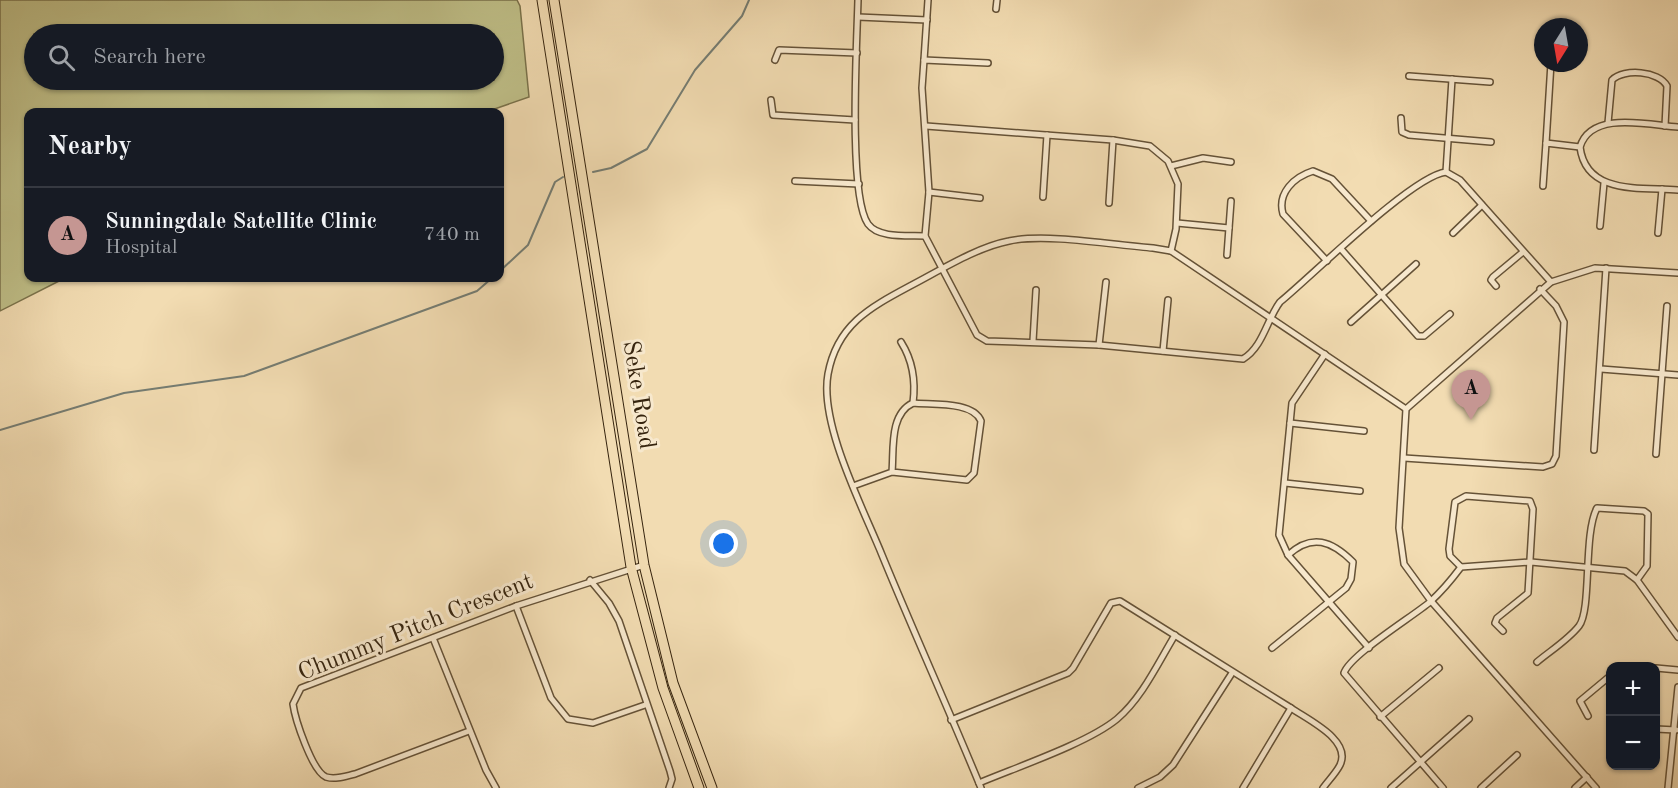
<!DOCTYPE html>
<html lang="en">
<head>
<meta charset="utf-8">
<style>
	:root { --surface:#171b24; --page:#20242c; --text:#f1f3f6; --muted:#9ea1a6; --line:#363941; --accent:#c59692 }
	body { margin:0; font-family:"Old Standard TT",serif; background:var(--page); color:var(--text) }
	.controls { position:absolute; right:18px; bottom:18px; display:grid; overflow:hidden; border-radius:12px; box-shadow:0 2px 4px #0004 }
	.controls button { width:54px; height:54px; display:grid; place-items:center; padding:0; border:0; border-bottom:2px solid var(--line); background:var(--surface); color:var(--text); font:30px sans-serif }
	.compass { position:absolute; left:1534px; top:18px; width:54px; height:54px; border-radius:50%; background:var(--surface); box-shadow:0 2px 4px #0004; rotate:191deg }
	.you { position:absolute; left:724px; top:544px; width:21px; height:21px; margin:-15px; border:4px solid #fff; border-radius:50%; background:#1a73e8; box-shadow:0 0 0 9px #1a73e833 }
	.badge { display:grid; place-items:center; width:39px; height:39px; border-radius:50%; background:var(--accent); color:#111; font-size:20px; font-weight:700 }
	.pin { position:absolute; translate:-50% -50px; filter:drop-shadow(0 2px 3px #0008) }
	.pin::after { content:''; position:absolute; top:32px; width:21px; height:18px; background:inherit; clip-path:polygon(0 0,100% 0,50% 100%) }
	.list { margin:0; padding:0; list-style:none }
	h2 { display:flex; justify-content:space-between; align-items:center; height:78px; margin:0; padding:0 24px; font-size:26px }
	h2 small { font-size:20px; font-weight:400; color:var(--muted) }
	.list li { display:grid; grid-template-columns:39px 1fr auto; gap:18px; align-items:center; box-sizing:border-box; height:96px; padding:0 24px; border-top:2px solid var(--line) }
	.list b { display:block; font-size:22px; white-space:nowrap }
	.list p { margin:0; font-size:20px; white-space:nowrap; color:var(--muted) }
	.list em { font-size:20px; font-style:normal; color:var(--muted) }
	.icon { flex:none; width:33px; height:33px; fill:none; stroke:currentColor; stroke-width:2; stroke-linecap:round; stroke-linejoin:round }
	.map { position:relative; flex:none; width:1678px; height:788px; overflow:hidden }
	.search { position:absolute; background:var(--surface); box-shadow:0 2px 4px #0004; left:24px; top:24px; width:480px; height:66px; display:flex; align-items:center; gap:15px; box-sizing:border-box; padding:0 21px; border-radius:33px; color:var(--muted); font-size:22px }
	.panel { position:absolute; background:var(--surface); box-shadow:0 2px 4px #0004; left:24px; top:108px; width:480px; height:174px; border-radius:12px }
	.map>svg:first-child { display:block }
</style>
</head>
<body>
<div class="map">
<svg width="1678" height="788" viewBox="0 0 1678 788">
	<rect width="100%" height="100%" fill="#f2dcb2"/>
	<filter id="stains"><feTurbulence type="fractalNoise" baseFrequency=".00333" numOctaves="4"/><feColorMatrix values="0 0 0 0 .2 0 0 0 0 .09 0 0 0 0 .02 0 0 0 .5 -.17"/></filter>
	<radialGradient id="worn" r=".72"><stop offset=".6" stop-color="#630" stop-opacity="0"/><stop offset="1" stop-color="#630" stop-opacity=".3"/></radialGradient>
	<path fill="#bfbf88" stroke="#7a724b" stroke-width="1.5" fill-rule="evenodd" d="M0 0H517L520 6 529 97 486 112H28V278H65L0 311ZM34 34H494V80H34Z"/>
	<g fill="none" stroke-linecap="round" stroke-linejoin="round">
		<g stroke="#757d73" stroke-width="2">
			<polyline points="593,172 611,168 647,149 695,70 742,16 749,0"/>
			<polyline points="500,271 528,245 555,182 563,177"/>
			<polyline points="0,430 124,393 244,376 477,291 492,278"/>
		</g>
		<defs>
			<g id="street">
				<path d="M858 0C857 40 848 196 868 224 879 239 909 235 925 236"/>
				<polyline points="996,9 997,0"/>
				<polyline points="858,17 927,20"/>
				<polyline points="775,60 779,50 857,53"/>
				<polyline points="924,60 928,0"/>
				<path d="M988 63 924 60 922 88 929 192 925 236 977 335 987 341 1099 345 1243 359C1263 347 1267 319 1280 302 1312 276 1412 176 1446 172L1460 180 1551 282"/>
				<polyline points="1409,76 1490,82"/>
				<polyline points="771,100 773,115 855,120"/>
				<polyline points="1401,118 1402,132 1409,135 1491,142"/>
				<path d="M1608 123 1612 80C1624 68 1659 71 1667 86L1665 126"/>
				<polyline points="926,126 1113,140 1150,146 1168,161 1178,184 1176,229 1171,251"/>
				<path d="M1678 127C1649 125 1591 110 1580 147 1586 195 1640 187 1678 190"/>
				<polyline points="1546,143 1551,63"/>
				<polyline points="1171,166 1203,158 1231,162"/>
				<polyline points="1446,172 1452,79"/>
				<polyline points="795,181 859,184"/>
				<polyline points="1543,186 1546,143 1580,147"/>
				<polyline points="929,192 980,198"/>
				<polyline points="1043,197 1047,135"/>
				<polyline points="1109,203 1113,140"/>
				<polyline points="1177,223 1229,228"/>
				<polyline points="1600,226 1604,183"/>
				<polyline points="1453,233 1482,205"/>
				<polyline points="1658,233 1662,189"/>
				<polyline points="1341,249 1418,336 1424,336 1450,314"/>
				<polyline points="1227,255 1231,201"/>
				<path d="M1327 261 1283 214C1277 193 1294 177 1313 171L1332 179 1371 221"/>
				<polyline points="1496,286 1491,280 1493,277 1523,252"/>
				<polyline points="1351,322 1416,264"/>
				<polyline points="1033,341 1036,290"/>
				<path d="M901 342C913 361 916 380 913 403"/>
				<polyline points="1099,345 1106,282"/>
				<polyline points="1163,351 1168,300"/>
				<polyline points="1325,354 1292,403 1279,535 1288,555 1369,648"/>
				<polyline points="1601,369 1678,375"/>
				<polyline points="1290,423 1364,431"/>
				<polyline points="1594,450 1606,268"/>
				<polyline points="1656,454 1667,306"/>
				<polyline points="1404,458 1543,467 1552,464 1556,456 1564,322 1556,306 1540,289"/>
				<polyline points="1285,483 1360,491"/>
				<path d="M853 486 892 472 967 480 974 473 981 421C973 401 932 405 913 403 889 414 894 450 892 472"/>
				<polyline points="1461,567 1450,556 1449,549 1455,502 1466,496 1530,501 1533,509 1528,593 1497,618 1495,623 1503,631"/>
				<polyline points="590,580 609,603 619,621 670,771 672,779 669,788"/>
				<polyline points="516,606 551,698 568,719 593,723 645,705"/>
				<polyline points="433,638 486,770 496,788"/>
				<path d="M1272 648 1346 588 1351 579 1353 562C1332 541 1312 533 1288 555"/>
				<path d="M1537 662C1550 651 1568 640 1579 626 1592 609 1583 534 1597 508L1644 511 1648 514 1647 566 1637 580"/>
				<polyline points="1623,666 1641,666"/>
				<polyline points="1656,668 1678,670"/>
				<path d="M1291 708C1308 720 1352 740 1340 765 1336 773 1328 781 1323 788"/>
				<polyline points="1588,716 1580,701 1610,676"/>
				<polyline points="1380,717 1439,668"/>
				<polyline points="951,720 1068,673 1073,668 1111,603 1120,601 1291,708 1243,788"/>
				<polyline points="1656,729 1676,730"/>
				<path d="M469 731 355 774C346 776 336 780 326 777 312 771 295 719 293 704L301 688 516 606 644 565"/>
				<path d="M979 783C1017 767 1088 743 1117 719 1142 698 1158 663 1175 635"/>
				<path d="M981 788C949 710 914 633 882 555 863 508 819 424 828 374 837 325 869 308 910 286 939 271 977 247 1009 241 1046 233 1114 245 1153 248L1171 251 1406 409"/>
				<polyline points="1138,788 1160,777 1173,765 1232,673"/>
				<polyline points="1391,788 1469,719"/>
				<path d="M1443 788 1344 673C1350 655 1412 617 1430 602 1441 592 1452 579 1461 567L1531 562 1625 571 1637 580 1678 637"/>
				<polyline points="1481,788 1517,755"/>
				<polyline points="1575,788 1587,777"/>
				<polyline points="1596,788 1431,601 1404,564 1399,528 1406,409 1551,282 1595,268 1678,273"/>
				<polyline points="1668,788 1678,687"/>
			</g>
			<g id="primary">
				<polyline points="542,0 631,567 663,688 699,788"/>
				<polyline points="554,0 644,565 673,683 712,788"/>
			</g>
		</defs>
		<use href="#street" stroke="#655237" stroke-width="8"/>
		<use href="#primary" stroke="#36240e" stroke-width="11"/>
		<use href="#street" stroke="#f7e8cd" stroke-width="5"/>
		<use href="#primary" stroke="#f2dcb2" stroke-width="9"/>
	</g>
	<g text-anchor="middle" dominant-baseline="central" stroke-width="6" stroke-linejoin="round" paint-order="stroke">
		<g font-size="24" fill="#36240e" stroke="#f7e8cd">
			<text transform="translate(638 395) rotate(81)">Seke Road</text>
			<text transform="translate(416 628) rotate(-22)">Chummy Pitch Crescent</text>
		</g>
	</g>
	<rect width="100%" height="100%" filter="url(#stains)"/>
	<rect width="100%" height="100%" fill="url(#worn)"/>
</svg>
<div class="controls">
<button>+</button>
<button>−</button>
</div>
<svg class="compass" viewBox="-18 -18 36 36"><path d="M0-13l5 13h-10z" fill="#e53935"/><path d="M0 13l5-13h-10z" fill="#9ea1a6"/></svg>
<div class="you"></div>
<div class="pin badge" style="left:1471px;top:420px">A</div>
<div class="search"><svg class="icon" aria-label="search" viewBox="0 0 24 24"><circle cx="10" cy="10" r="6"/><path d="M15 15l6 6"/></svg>Search here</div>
<section class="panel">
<h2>Nearby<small></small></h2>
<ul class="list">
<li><span class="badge">A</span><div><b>Sunningdale Satellite Clinic</b><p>Hospital</p></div><em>740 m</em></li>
</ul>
</section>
</div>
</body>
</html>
